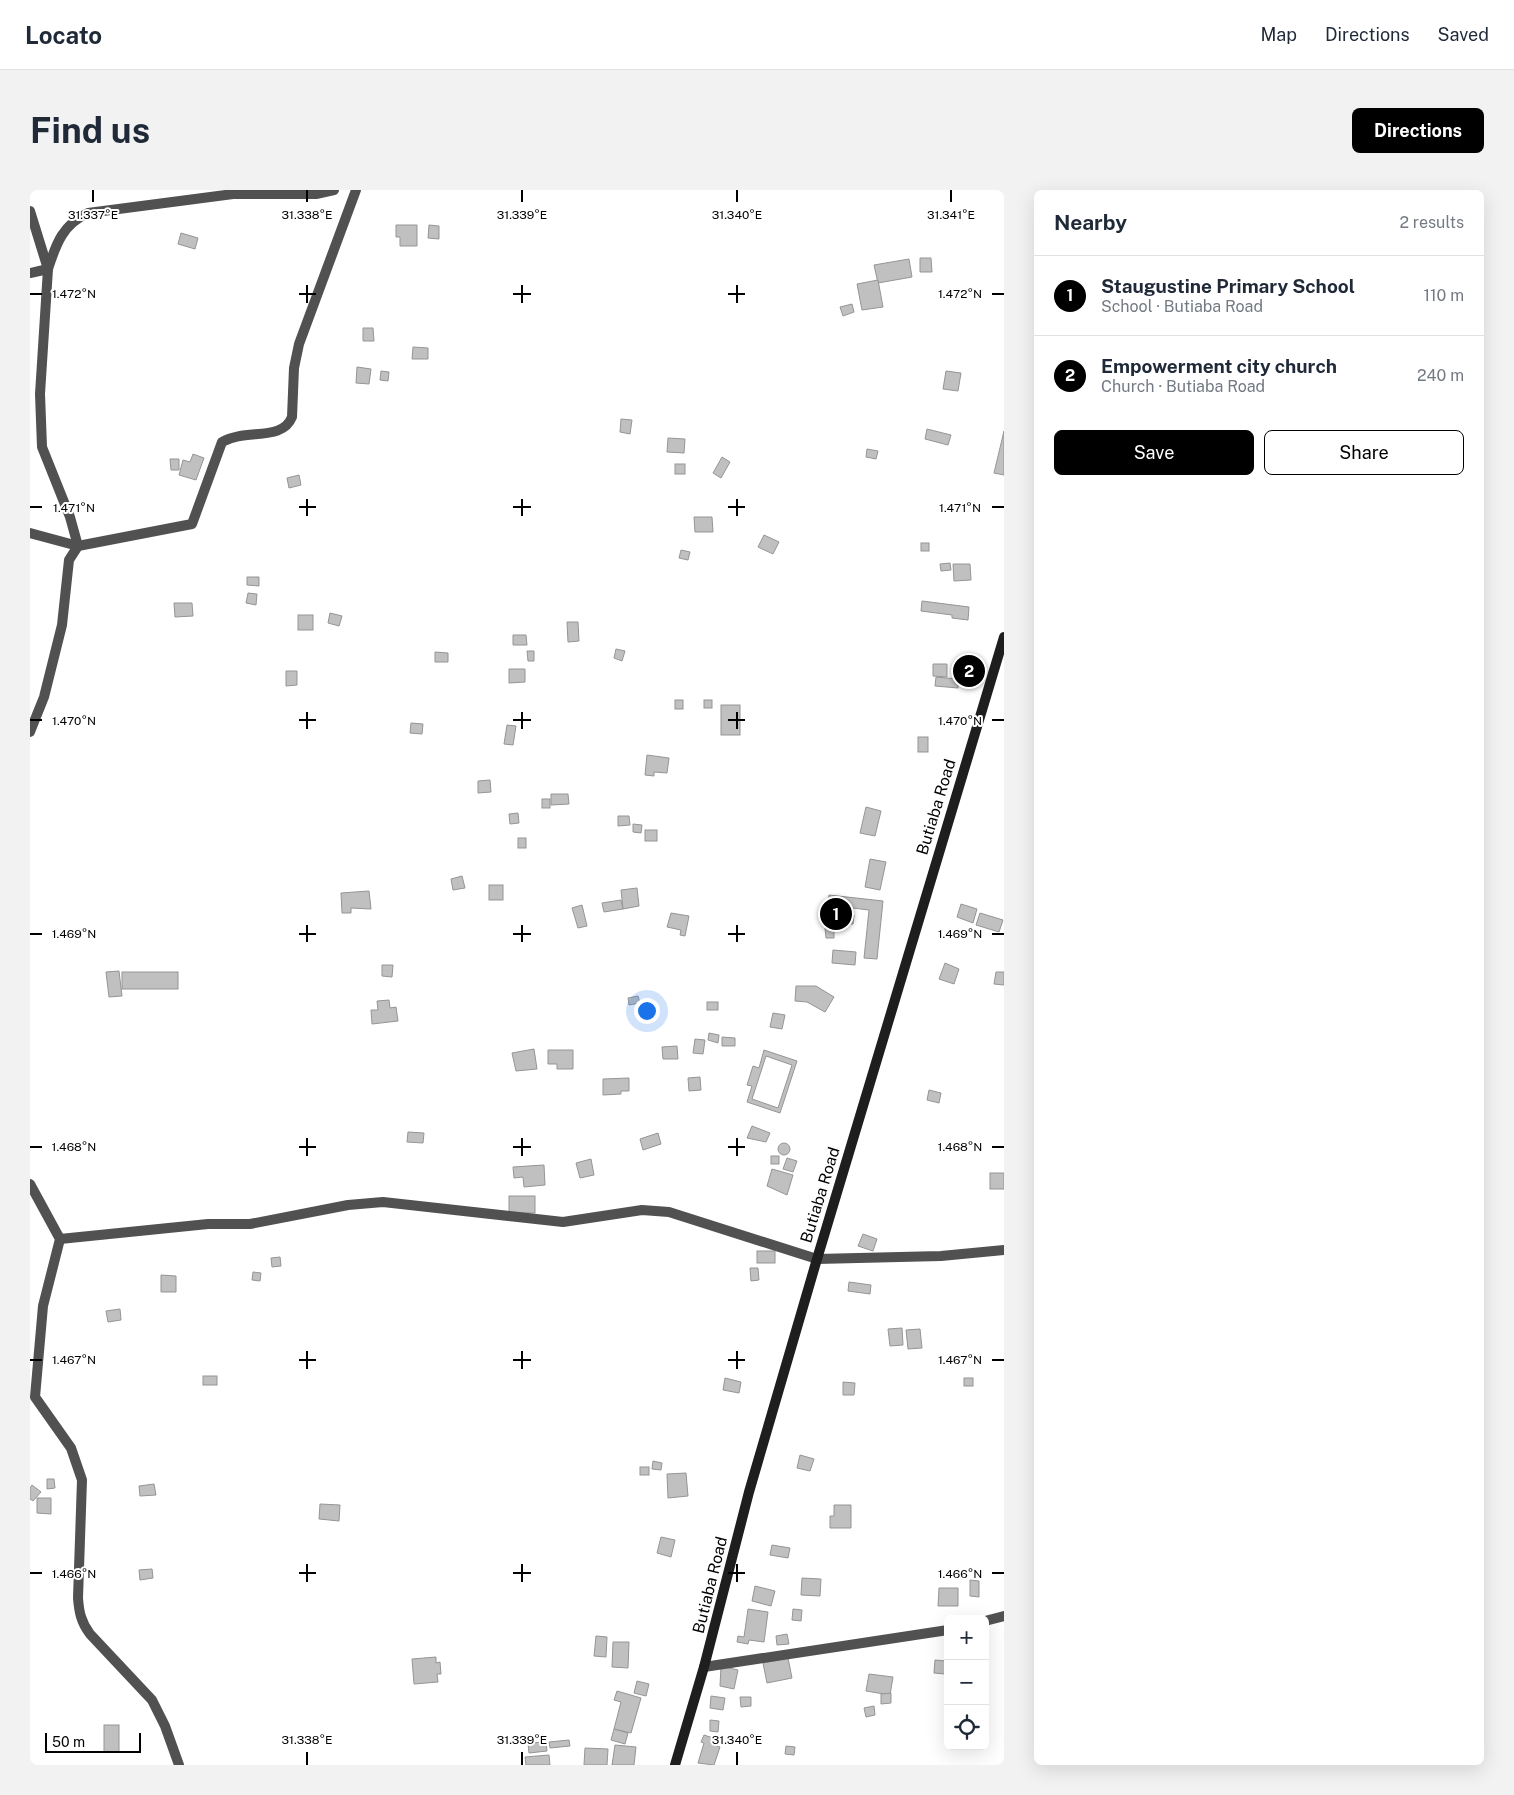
<!DOCTYPE html>
<html lang="en">
<head>
<meta charset="utf-8">
<style>
	:root { --surface:#fff; --page:#f2f2f3; --text:#1f2937; --muted:#747a83; --line:#e0e1e3; --accent:#000 }
	body { margin:0; font-family:"Public Sans",sans-serif; background:var(--page); color:var(--text) }
	.controls { position:absolute; right:15px; bottom:15px; display:grid; overflow:hidden; border-radius:8px; box-shadow:0 5px 20px #0002 }
	.controls button { width:45px; height:45px; display:grid; place-items:center; padding:0; border:0; border-bottom:1px solid var(--line); background:var(--surface); color:var(--text); font:25px sans-serif }
	.scale { position:absolute; left:15px; bottom:12px; width:96px; box-sizing:border-box; padding-left:5px; border:2px solid #000; border-top:0; font-size:14px; line-height:18px; white-space:nowrap; color:#000; -webkit-text-stroke:4px #fff; paint-order:stroke }
	.you { position:absolute; left:616px; top:820px; width:18px; height:18px; margin:-12px; border:4px solid #fff; border-radius:50%; background:#1a73e8; box-shadow:0 0 0 8px #1a73e833 }
	.badge { display:grid; place-items:center; width:32px; height:32px; border-radius:50%; background:var(--accent); color:#fff; font-size:16px; font-weight:700 }
	.pin { position:absolute; translate:-50% -50%; border:2px solid #fff; box-shadow:0 1px 5px #0006 }
	.list { margin:0; padding:0; list-style:none }
	h2 { display:flex; justify-content:space-between; align-items:center; height:65px; margin:0; padding:0 20px; font-size:21px }
	h2 small { font-size:16px; font-weight:400; color:var(--muted) }
	.list li { display:grid; grid-template-columns:32px 1fr auto; gap:15px; align-items:center; box-sizing:border-box; height:80px; padding:0 20px; border-top:1px solid var(--line) }
	.list b { display:block; font-size:19px; white-space:nowrap }
	.list p { margin:0; font-size:16px; white-space:nowrap; color:var(--muted) }
	.list em { font-size:16px; font-style:normal; color:var(--muted) }
	.actions { display:flex; gap:10px; padding:15px 20px }
	.actions a { flex:1; padding:11px 0; border:1px solid var(--accent); border-radius:8px; text-align:center; font-size:18px; color:var(--accent) }
	.actions .main { background:var(--accent); color:#fff }
	.icon { flex:none; width:28px; height:28px; fill:none; stroke:currentColor; stroke-width:2; stroke-linecap:round; stroke-linejoin:round }
	.map { position:relative; flex:none; width:974px; height:1575px; overflow:hidden; border-radius:8px }
	header { display:flex; align-items:center; gap:30px; box-sizing:border-box; height:70px; padding:0 25px; background:var(--surface); border-bottom:1px solid var(--line) }
	header strong { font-size:24px }
	nav { display:flex; gap:28px; margin-inline-start:auto; font-size:18px }
	.intro { display:flex; align-items:center; justify-content:space-between; box-sizing:border-box; height:120px; padding:0 30px }
	h1 { margin:0; font-size:35px }
	.button { padding:12px 22px; border-radius:8px; background:var(--accent); color:#fff; font-size:18px; font-weight:700 }
	main { display:flex; gap:30px; padding:0 30px }
	aside { flex:1; background:var(--surface); border-radius:8px; box-shadow:0 5px 20px #0002 }
	.map>svg:first-child { display:block }
</style>
</head>
<body>
<header>
<strong>Locato</strong>
<nav><a>Map</a><a>Directions</a><a>Saved</a></nav>
</header>
<div class="intro"><h1>Find us</h1><a class="button">Directions</a></div>
<main>
<div class="map">
<svg width="974" height="1575" viewBox="0 0 974 1575">
	<rect width="100%" height="100%" fill="#fff"/>
	<g fill="#c0c0c0" stroke="#959595" fill-rule="evenodd">
		<polygon points="366,35 387,35 387,56 370,56 370,47 366,47"/>
		<polygon points="399,35 409,36 409,49 398,48"/>
		<polygon points="151,43 168,48 165,59 148,54"/>
		<polygon points="890,68 901,68 902,82 890,82"/>
		<polygon points="879,69 882,87 848,93 844,75"/>
		<polygon points="848,90 853,117 832,120 827,94"/>
		<polygon points="822,114 824,122 813,126 810,117"/>
		<polygon points="333,138 343,138 344,151 333,151"/>
		<polygon points="383,157 398,158 398,169 382,169"/>
		<polygon points="327,177 341,179 339,194 326,193"/>
		<polygon points="351,181 359,182 358,191 350,190"/>
		<polygon points="916,181 931,183 928,201 913,199"/>
		<polygon points="591,229 602,230 600,244 590,242"/>
		<polygon points="897,239 921,245 918,255 895,249"/>
		<polygon points="974,241 974,285 964,283"/>
		<polygon points="638,248 655,249 654,263 637,262"/>
		<polygon points="837,259 848,261 846,269 836,267"/>
		<polygon points="163,264 174,268 166,290 149,285 153,270 160,272"/>
		<polygon points="692,267 700,272 691,288 683,283"/>
		<polygon points="140,269 149,269 149,280 141,280"/>
		<rect x="645" y="274" width="10" height="10"/>
		<polygon points="269,285 271,295 259,298 257,288"/>
		<polygon points="664,327 682,327 683,342 665,342"/>
		<polygon points="734,345 749,352 743,364 728,357"/>
		<rect x="891" y="353" width="8" height="8"/>
		<polygon points="651,360 660,362 658,370 649,368"/>
		<polygon points="920,373 921,380 911,381 910,374"/>
		<polygon points="923,374 940,374 941,390 924,391"/>
		<polygon points="217,387 229,387 229,396 217,395"/>
		<polygon points="218,403 227,404 226,415 216,413"/>
		<polygon points="892,411 939,417 938,430 922,428 922,425 891,421"/>
		<polygon points="144,413 162,413 163,426 145,427"/>
		<polygon points="300,423 312,426 309,436 298,433"/>
		<rect x="268" y="425" width="15" height="15"/>
		<polygon points="537,432 548,432 549,451 538,452"/>
		<polygon points="483,445 496,445 497,455 483,455"/>
		<polygon points="586,459 595,461 592,471 584,468"/>
		<polygon points="497,461 504,461 504,471 498,471"/>
		<polygon points="405,462 418,463 418,472 405,472"/>
		<polygon points="903,474 917,474 917,487 903,486"/>
		<polygon points="479,479 495,479 495,492 479,493"/>
		<polygon points="256,481 267,481 267,495 256,496"/>
		<polygon points="906,487 928,489 928,498 905,496"/>
		<rect x="645" y="510" width="8" height="9"/>
		<rect x="674" y="510" width="8" height="8"/>
		<rect x="691" y="515" width="19" height="30"/>
		<polygon points="381,533 393,534 392,544 380,543"/>
		<polygon points="477,535 486,536 483,555 474,554"/>
		<rect x="888" y="547" width="10" height="15"/>
		<polygon points="617,565 639,568 637,583 624,582 624,586 615,585"/>
		<polygon points="460,590 461,602 448,603 448,591"/>
		<polygon points="521,604 538,604 539,614 521,615"/>
		<rect x="512" y="609" width="8" height="9"/>
		<polygon points="836,617 851,621 845,646 830,643"/>
		<polygon points="488,623 489,633 480,634 479,624"/>
		<polygon points="588,626 599,626 600,635 588,636"/>
		<polygon points="603,634 612,635 611,643 603,642"/>
		<rect x="615" y="640" width="12" height="11"/>
		<rect x="488" y="648" width="8" height="10"/>
		<polygon points="840,669 856,672 850,700 835,697"/>
		<polygon points="432,686 435,698 423,700 421,689"/>
		<rect x="459" y="695" width="14" height="15"/>
		<polygon points="607,698 609,716 593,719 591,700"/>
		<polygon points="339,701 341,719 321,718 321,723 312,723 311,703"/>
		<polygon points="799,705 853,711 847,769 834,768 839,720 798,715"/>
		<polygon points="591,710 593,719 574,722 572,713"/>
		<polygon points="931,714 947,719 943,733 927,727"/>
		<polygon points="552,715 557,736 548,738 542,718"/>
		<polygon points="641,723 659,726 655,746 650,745 651,740 637,737"/>
		<polygon points="950,723 973,730 969,742 946,735"/>
		<polygon points="813,724 824,725 823,734 813,734"/>
		<polygon points="804,737 804,748 796,748 795,738"/>
		<polygon points="803,760 826,762 825,775 802,773"/>
		<polygon points="915,773 929,779 924,794 909,789"/>
		<polygon points="352,775 363,775 362,787 352,786"/>
		<polygon points="89,781 92,806 79,807 76,782"/>
		<rect x="92" y="782" width="56" height="17"/>
		<polygon points="966,782 974,782 974,795 964,794"/>
		<polygon points="766,796 786,796 804,807 795,822 777,812 765,811"/>
		<polygon points="608,806 610,813 599,815 598,808"/>
		<polygon points="359,810 360,818 366,817 368,831 342,834 341,820 348,820 347,811"/>
		<rect x="677" y="812" width="11" height="8"/>
		<polygon points="743,823 755,825 752,839 740,837"/>
		<polygon points="679,843 689,845 688,853 678,850"/>
		<polygon points="692,847 705,848 705,856 692,856"/>
		<polygon points="665,849 675,850 673,864 663,863"/>
		<polygon points="647,856 648,869 633,869 632,857"/>
		<polygon points="504,859 507,879 486,881 482,863"/>
		<polygon points="518,860 543,860 543,879 527,879 527,874 518,874"/>
		<path d="M734 860 767 871 750 923 717 912 722 896 717 895 723 876 729 878ZM736 866 762 875 748 918 722 909Z"/>
		<polygon points="670,887 671,900 659,901 658,888"/>
		<polygon points="599,888 599,901 591,901 591,904 573,905 573,889"/>
		<polygon points="899,900 911,903 909,913 897,910"/>
		<polygon points="722,936 740,943 736,952 717,948"/>
		<polygon points="378,942 394,943 393,953 377,952"/>
		<polygon points="628,943 631,954 613,960 610,949"/>
		<circle cx="754" cy="959" r="6"/>
		<rect x="741" y="966" width="8" height="8"/>
		<polygon points="757,968 767,971 763,982 753,979"/>
		<polygon points="561,969 564,985 550,988 546,973"/>
		<polygon points="514,975 515,995 494,997 493,987 484,988 483,977"/>
		<polygon points="742,979 763,985 757,1005 737,996"/>
		<rect x="960" y="983" width="14" height="16"/>
		<rect x="479" y="1006" width="26" height="17"/>
		<polygon points="833,1044 847,1049 843,1061 828,1056"/>
		<rect x="727" y="1061" width="18" height="12"/>
		<polygon points="250,1067 251,1076 242,1077 241,1068"/>
		<polygon points="720,1078 728,1078 729,1090 721,1091"/>
		<polygon points="223,1082 231,1083 230,1091 222,1090"/>
		<polygon points="131,1085 146,1086 146,1102 131,1102"/>
		<polygon points="819,1092 841,1095 840,1104 818,1101"/>
		<polygon points="90,1119 91,1130 78,1132 76,1121"/>
		<polygon points="872,1138 873,1155 860,1156 858,1139"/>
		<polygon points="890,1139 892,1158 878,1159 876,1140"/>
		<rect x="173" y="1186" width="14" height="9"/>
		<polygon points="695,1188 711,1192 709,1203 693,1200"/>
		<rect x="934" y="1188" width="9" height="8"/>
		<polygon points="813,1192 825,1193 824,1205 813,1205"/>
		<polygon points="770,1265 784,1269 780,1281 767,1278"/>
		<polygon points="623,1271 632,1273 631,1280 622,1279"/>
		<rect x="610" y="1277" width="9" height="8"/>
		<polygon points="656,1283 658,1306 638,1308 637,1284"/>
		<polygon points="17,1289 24,1289 25,1298 17,1299"/>
		<polygon points="124,1294 126,1305 110,1306 109,1296"/>
		<polygon points="2,1295 11,1302 3,1311 0,1309 0,1298"/>
		<polygon points="7,1308 21,1308 21,1324 7,1323"/>
		<polygon points="290,1314 310,1315 309,1331 289,1329"/>
		<polygon points="804,1315 821,1315 821,1338 800,1338 800,1326 804,1326"/>
		<polygon points="631,1347 645,1350 641,1367 627,1363"/>
		<polygon points="742,1355 760,1358 758,1368 740,1365"/>
		<polygon points="122,1379 123,1388 110,1390 109,1380"/>
		<polygon points="772,1388 791,1389 790,1406 771,1405"/>
		<polygon points="940,1390 949,1391 949,1407 940,1406"/>
		<polygon points="725,1396 745,1401 741,1416 722,1411"/>
		<polygon points="909,1398 928,1398 928,1416 908,1416"/>
		<polygon points="718,1419 738,1422 734,1452 719,1450 718,1454 707,1452 708,1446 714,1447"/>
		<polygon points="763,1419 772,1420 771,1431 762,1430"/>
		<polygon points="757,1444 759,1454 747,1455 746,1446"/>
		<polygon points="566,1446 577,1447 576,1467 564,1466"/>
		<polygon points="583,1452 599,1452 598,1478 582,1477"/>
		<polygon points="406,1467 406,1473 410,1472 411,1484 407,1484 408,1492 384,1494 382,1469"/>
		<polygon points="758,1468 762,1488 737,1493 733,1473"/>
		<polygon points="905,1470 917,1471 915,1484 904,1483"/>
		<polygon points="691,1476 708,1480 704,1499 690,1496"/>
		<polygon points="839,1484 863,1487 860,1505 836,1501"/>
		<polygon points="607,1491 619,1494 616,1506 604,1503"/>
		<polygon points="587,1501 611,1508 601,1543 584,1539 591,1512 584,1510"/>
		<polygon points="861,1503 861,1513 851,1514 851,1504"/>
		<polygon points="681,1506 695,1508 693,1520 680,1518"/>
		<polygon points="710,1507 721,1507 721,1516 711,1517"/>
		<polygon points="844,1516 845,1525 836,1527 834,1518"/>
		<polygon points="680,1530 689,1531 688,1542 680,1541"/>
		<rect x="74" y="1535" width="15" height="27"/>
		<polygon points="584,1539 598,1543 595,1554 581,1550"/>
		<polygon points="674,1545 683,1548 681,1554 690,1557 684,1575 668,1573 674,1553 671,1552"/>
		<polygon points="539,1550 540,1556 520,1558 519,1552"/>
		<polygon points="516,1552 517,1561 499,1563 498,1553"/>
		<polygon points="585,1555 606,1557 604,1575 582,1575"/>
		<polygon points="756,1556 765,1557 764,1565 755,1564"/>
		<polygon points="555,1558 578,1559 577,1575 554,1575"/>
		<polygon points="519,1565 520,1575 496,1575 495,1567"/>
	</g>
	<g fill="none" stroke-linecap="round" stroke-linejoin="round">
		<g stroke="#515151" stroke-width="10">
			<polyline points="0,21 18,79 10,204 12,257 40,327 48,356"/>
			<path d="M0 83 18 79C26 54 33 34 58 23L203 4H286L304 0"/>
			<path d="M0 343 48 356 162 334 192 252C216 238 252 252 262 227L264 178 269 154 326 0"/>
			<polyline points="0,542 14,507 32,435 39,370 48,356"/>
			<path d="M0 994 30 1049 13 1116 5 1207 41 1258 52 1290 48 1408C49 1422 51 1432 60 1444L122 1510 135 1536 149 1575"/>
			<polyline points="30,1049 178,1034 220,1034 318,1015 353,1012 533,1032 612,1020 639,1022 787,1069 911,1066 974,1060"/>
			<polyline points="955,1431 974,1426"/>
			<polyline points="674,1477 918,1440"/>
		</g>
		<polyline stroke="#1e1e1e" stroke-width="10" points="645,1575 674,1477 719,1302 787,1069 974,447"/>
	</g>
	<path fill="none" stroke="#000" stroke-width="2" d="M63 0V12M277 0V12M492 0V12M707 0V12M921 0V12M277 95V113M492 95V113M707 95V113M0 104H12M269 104H286M483 104H501M698 104H715M962 104H974M277 309V326M492 309V326M707 309V326M0 317H12M269 317H286M483 317H501M698 317H715M962 317H974M277 522V539M492 522V539M707 522V539M0 530H12M269 530H286M483 530H501M698 530H715M962 530H974M277 735V752M492 735V752M707 735V752M0 744H12M269 744H286M483 744H501M698 744H715M962 744H974M277 948V966M492 948V966M707 948V966M0 957H12M269 957H286M483 957H501M698 957H715M962 957H974M277 1161V1179M492 1161V1179M707 1161V1179M0 1170H12M269 1170H286M483 1170H501M698 1170H715M962 1170H974M277 1374V1392M492 1374V1392M707 1374V1392M0 1383H12M269 1383H286M483 1383H501M698 1383H715M962 1383H974M277 1562V1575M492 1562V1575M707 1562V1575"/>
	<g text-anchor="middle" dominant-baseline="central" stroke-width="4" stroke-linejoin="round" paint-order="stroke">
		<g font-size="16" fill="#000" stroke="#fff">
			<text transform="translate(906 617) rotate(-73)">Butiaba Road</text>
			<text transform="translate(790 1005) rotate(-73)">Butiaba Road</text>
			<text transform="translate(680 1395) rotate(-76)">Butiaba Road</text>
		</g>
	</g>
	<g font-size="12" text-anchor="middle" fill="#000" stroke="#fff" stroke-width="4" stroke-linejoin="round" paint-order="stroke">
		<text x="63" y="29">31.337°E</text>
		<text x="277" y="29">31.338°E</text>
		<text x="492" y="29">31.339°E</text>
		<text x="707" y="29">31.340°E</text>
		<text x="921" y="29">31.341°E</text>
		<text x="44" y="108">1.472°N</text>
		<text x="930" y="108">1.472°N</text>
		<text x="44" y="322">1.471°N</text>
		<text x="930" y="322">1.471°N</text>
		<text x="44" y="535">1.470°N</text>
		<text x="930" y="535">1.470°N</text>
		<text x="44" y="748">1.469°N</text>
		<text x="930" y="748">1.469°N</text>
		<text x="44" y="961">1.468°N</text>
		<text x="930" y="961">1.468°N</text>
		<text x="44" y="1174">1.467°N</text>
		<text x="930" y="1174">1.467°N</text>
		<text x="44" y="1388">1.466°N</text>
		<text x="930" y="1388">1.466°N</text>
		<text x="277" y="1554">31.338°E</text>
		<text x="492" y="1554">31.339°E</text>
		<text x="707" y="1554">31.340°E</text>
	</g>
</svg>
<div class="controls">
<button>+</button>
<button>−</button>
<button><svg class="icon" aria-label="locate" viewBox="0 0 24 24"><circle cx="12" cy="12" r="6"/><path d="M12 2v4M12 18v4M2 12h4M18 12h4"/></svg></button>
</div>
<div class="scale">50 m</div>
<div class="you"></div>
<div class="pin badge" style="left:806px;top:724px">1</div>
<div class="pin badge" style="left:939px;top:481px">2</div>
</div>
<aside>
<h2>Nearby<small>2 results</small></h2>
<ul class="list">
<li><span class="badge">1</span><div><b>Staugustine Primary School</b><p>School · Butiaba Road</p></div><em>110 m</em></li>
<li><span class="badge">2</span><div><b>Empowerment city church</b><p>Church · Butiaba Road</p></div><em>240 m</em></li>
</ul>
<div class="actions"><a class="main">Save</a><a>Share</a></div>
</aside>
</main>
</body>
</html>
